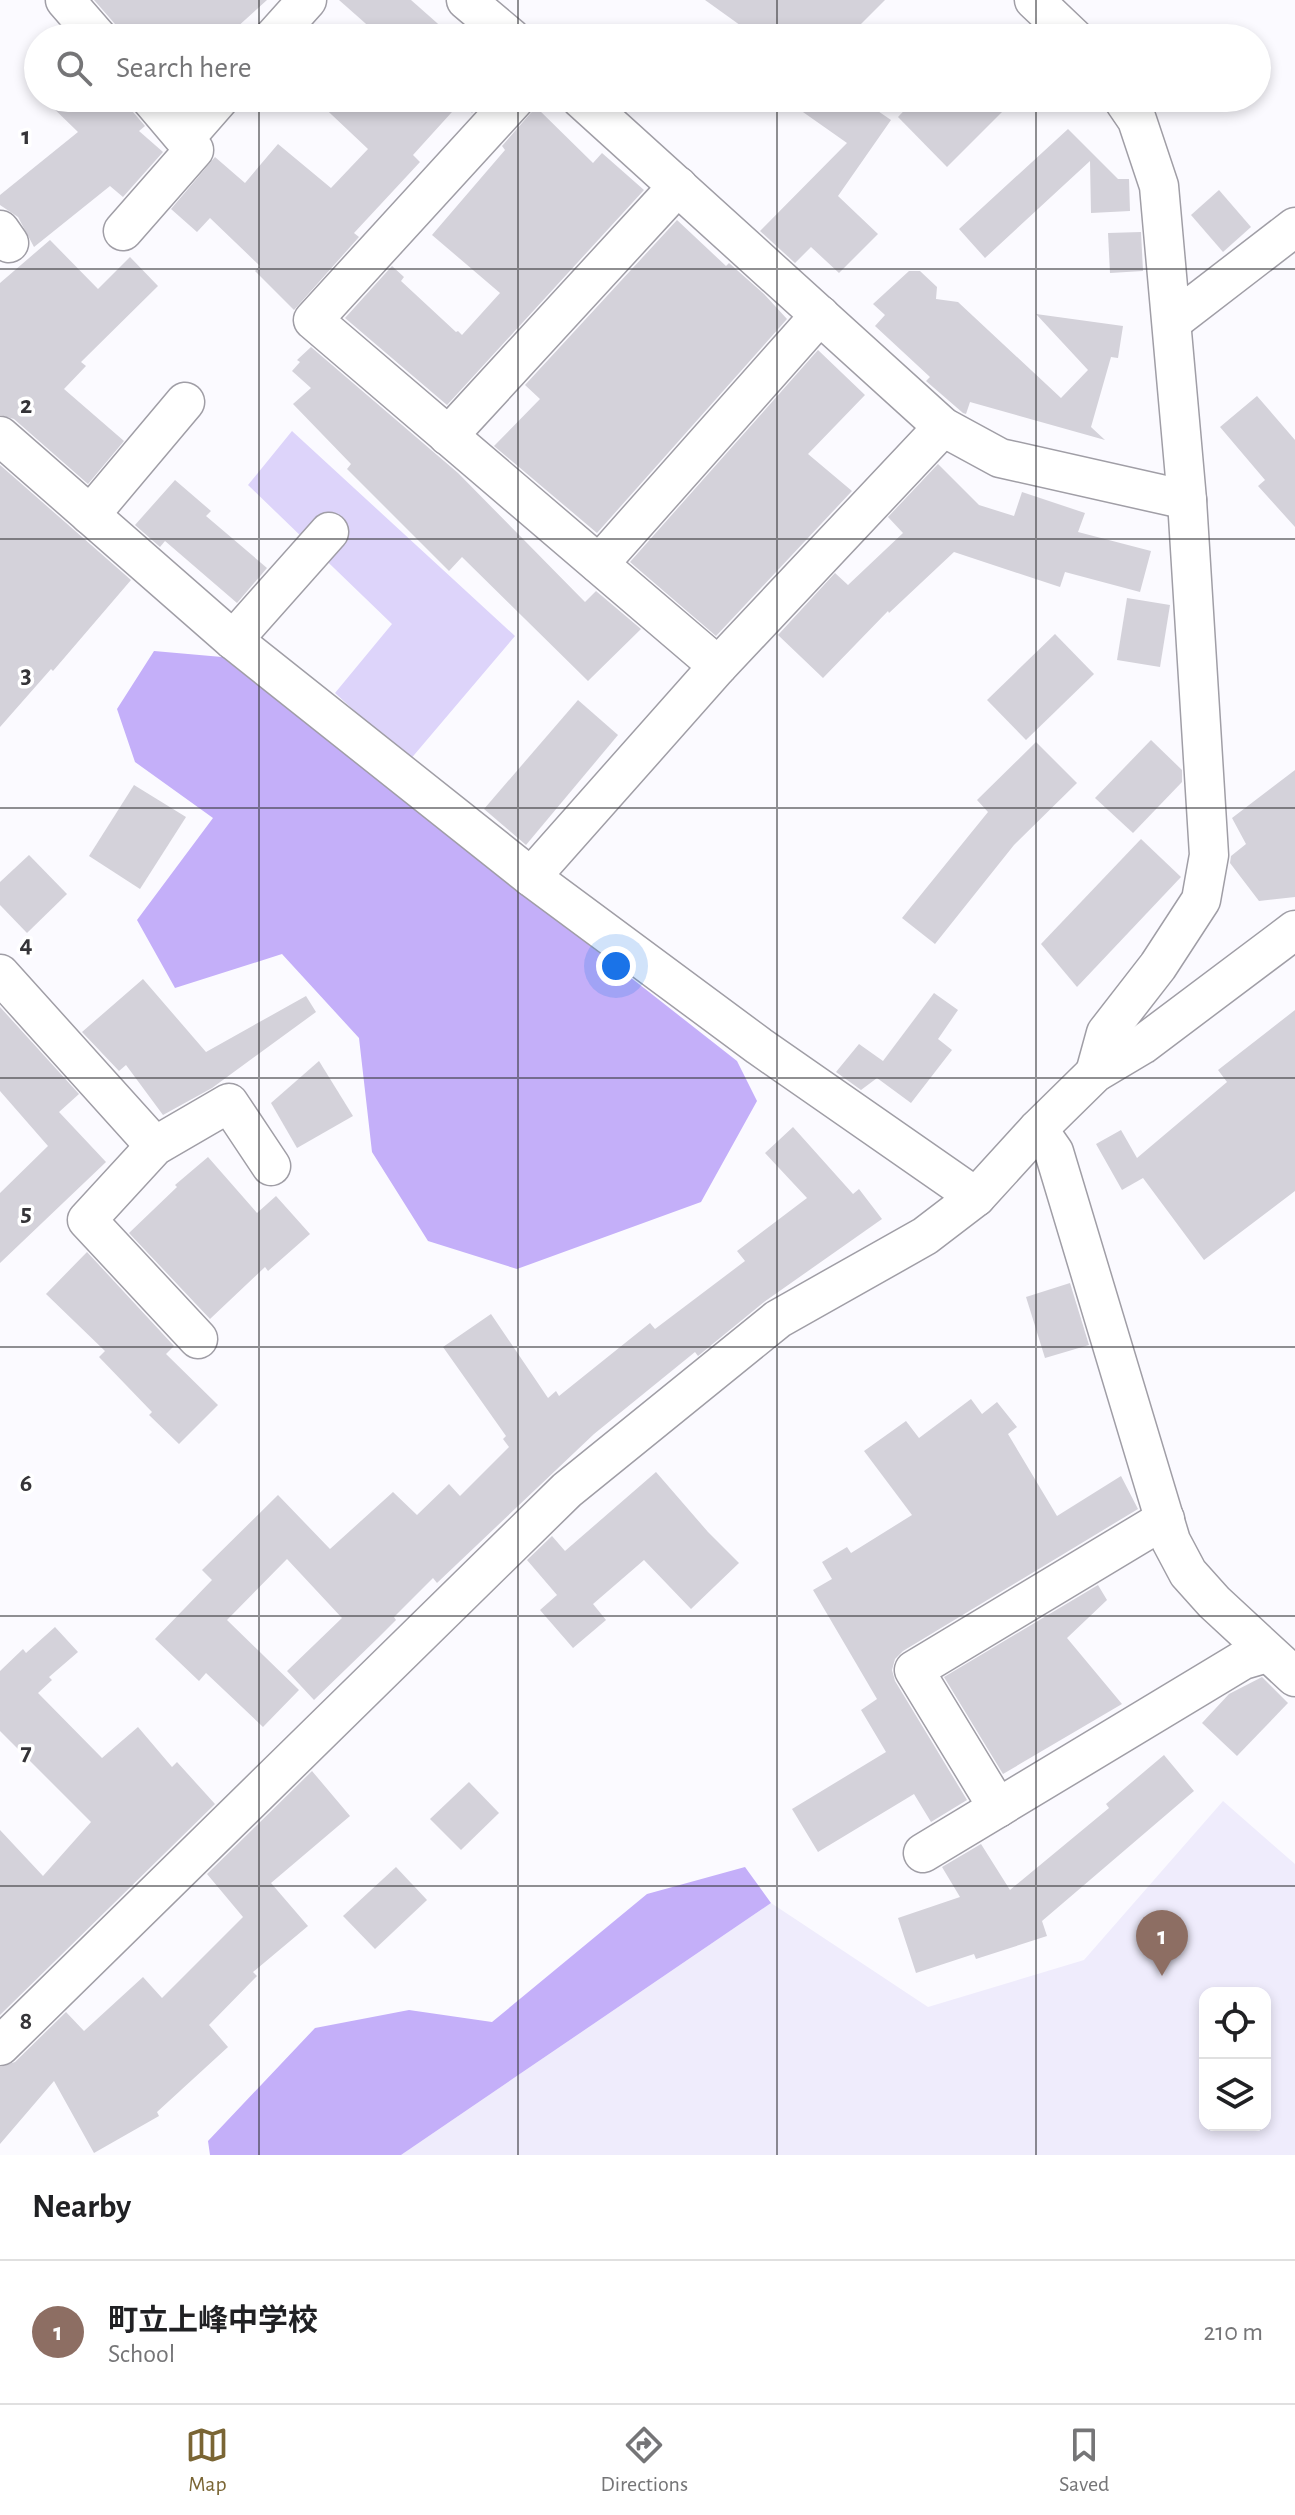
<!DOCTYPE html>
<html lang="en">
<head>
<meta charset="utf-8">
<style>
	:root { --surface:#fff; --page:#f6f6f6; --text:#202124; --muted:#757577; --line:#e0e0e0; --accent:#7a6534 }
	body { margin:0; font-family:"Alegreya Sans","Noto Sans JP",sans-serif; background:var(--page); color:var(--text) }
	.controls { position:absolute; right:24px; bottom:24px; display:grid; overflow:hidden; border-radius:16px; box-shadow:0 4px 12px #0003 }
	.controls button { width:72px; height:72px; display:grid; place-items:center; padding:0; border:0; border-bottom:2px solid var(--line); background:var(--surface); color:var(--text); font:40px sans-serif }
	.you { position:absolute; left:616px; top:966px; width:28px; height:28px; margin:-20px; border:6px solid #fff; border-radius:50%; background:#1a73e8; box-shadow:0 0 0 12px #1a73e833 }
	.badge { display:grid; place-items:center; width:52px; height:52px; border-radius:50%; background:var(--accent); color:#fff; font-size:26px; font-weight:700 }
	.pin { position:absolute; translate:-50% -66px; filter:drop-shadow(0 2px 4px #0008) }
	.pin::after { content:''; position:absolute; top:42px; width:28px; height:24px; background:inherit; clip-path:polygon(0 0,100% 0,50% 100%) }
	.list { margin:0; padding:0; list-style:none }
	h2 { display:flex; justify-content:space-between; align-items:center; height:104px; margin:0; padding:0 32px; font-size:34px }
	h2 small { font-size:26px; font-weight:400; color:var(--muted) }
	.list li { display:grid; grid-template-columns:52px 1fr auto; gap:24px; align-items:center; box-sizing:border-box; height:144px; padding:0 32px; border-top:2px solid var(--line) }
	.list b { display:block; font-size:30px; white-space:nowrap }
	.list p { margin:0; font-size:26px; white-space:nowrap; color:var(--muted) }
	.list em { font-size:26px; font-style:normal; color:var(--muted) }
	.icon { flex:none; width:44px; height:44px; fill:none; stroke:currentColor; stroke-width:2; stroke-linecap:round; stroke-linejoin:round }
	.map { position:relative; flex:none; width:1295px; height:2155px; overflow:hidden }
	.search { position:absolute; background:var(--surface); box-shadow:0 4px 12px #0003; left:24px; right:24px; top:24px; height:88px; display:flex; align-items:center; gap:20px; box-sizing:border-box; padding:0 28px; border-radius:44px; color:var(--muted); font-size:30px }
	.sheet { height:248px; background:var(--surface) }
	nav { display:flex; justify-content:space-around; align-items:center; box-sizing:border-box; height:112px; border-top:2px solid var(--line); background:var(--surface); font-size:22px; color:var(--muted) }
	nav a { display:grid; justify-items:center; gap:4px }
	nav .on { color:var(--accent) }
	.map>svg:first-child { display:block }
</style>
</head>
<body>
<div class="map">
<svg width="1295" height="2155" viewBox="0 0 1295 2155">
	<rect width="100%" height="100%" fill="#fbfaff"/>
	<path fill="#efecfc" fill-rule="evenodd" d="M1223 1801 1295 1864V2155H401L771 1903 928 2007 1084 1960ZM1205 1993H1265V2125H1205Z"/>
	<polygon fill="#ddd4fa" points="292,431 515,636 409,761 335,693 392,624 248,485"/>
	<g fill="#c4aff9">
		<polygon points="154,651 222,657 737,1061 757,1101 701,1202 517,1269 428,1241 372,1152 359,1038 282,954 175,988 137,920 213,818 135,762 117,709"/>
		<polygon points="745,1867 771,1903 401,2155 210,2155 208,2141 315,2028 409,2010 492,2022 647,1894"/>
	</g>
	<g fill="#d4d2da">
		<polygon points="94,0 267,0 225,38 119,38 115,24"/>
		<polygon points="339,0 411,0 454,38 382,38"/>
		<polygon points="705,0 885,0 847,38 758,38"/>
		<polygon points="43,98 129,98 133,112 145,126 139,131 163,152 123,197 110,186 34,247 18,217 0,205 0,195 78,132"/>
		<polygon points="314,98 486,98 472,113 461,102 413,155 420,162 354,233 359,237 294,310 255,271 260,266 210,218 197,232 171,209 215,157 245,183 278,144 331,188 368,149"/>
		<polygon points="783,98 859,98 891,120 838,196 878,234 839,273 811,247 795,263 760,231 847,143"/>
		<polygon points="916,98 1016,98 947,167 898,117"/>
		<polygon points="536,107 593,163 602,153 644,190 447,405 345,318 392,266 404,277 401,281 456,332 458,331 462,335 500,293 432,235 505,150 502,146"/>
		<polygon points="1068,129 1118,179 1129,179 1130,211 1091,213 1090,161 985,258 959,229"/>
		<polygon points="1219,190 1251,227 1223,252 1191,215"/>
		<polygon points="677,220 726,266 729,263 764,294 787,319 597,533 494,446 540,399 525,385"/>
		<polygon points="1141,232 1143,271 1110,273 1108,233"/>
		<polygon points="50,240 98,289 130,257 158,286 81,362 86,366 64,389 124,441 88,484 14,419 0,415 0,283"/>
		<polygon points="909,271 920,271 937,287 936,299 958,302 1061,398 1088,370 1036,314 1123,326 1118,358 1111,357 1091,427 1105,440 970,402 966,414 963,413 926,381 930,377 875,326 885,315 873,304"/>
		<polygon points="311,347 458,473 585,602 596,591 641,629 588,681 462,557 449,571 347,469 351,464 293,404 311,388 292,371 300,362 297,360"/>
		<polygon points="818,350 865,395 808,454 852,491 716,636 630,562"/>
		<polygon points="1257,396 1295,440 1295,527 1258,486 1265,480 1220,427"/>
		<polygon points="938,464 979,505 1014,516 1022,492 1085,513 1078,532 1151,551 1140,592 1065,572 1060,587 954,552 889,613 888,611 823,678 778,635 835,573 848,585 903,533 888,517"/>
		<polygon points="0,465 131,580 53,671 51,669 0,727"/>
		<polygon points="175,480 211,511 206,516 267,568 237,603 165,541 160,547 135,525"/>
		<polygon points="1127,598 1170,605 1160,667 1117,660"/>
		<polygon points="1055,634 1094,674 1026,740 987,700"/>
		<polygon points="578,700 618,735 526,845 484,809"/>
		<polygon points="1151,740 1182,770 1182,782 1133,833 1095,798"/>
		<polygon points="1036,742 1077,783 1014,845 935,944 902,918 988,812 977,800"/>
		<polygon points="1295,770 1295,897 1259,901 1230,863 1231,856 1246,844 1232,818"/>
		<polygon points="134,785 186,817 140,889 89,856"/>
		<polygon points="1141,839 1181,877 1077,987 1041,944"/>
		<polygon points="29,855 67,894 27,933 0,905 0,882"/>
		<polygon points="143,979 206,1052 306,996 316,1012 212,1088 163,1115 126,1065 119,1071 82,1032"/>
		<polygon points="934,993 958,1010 938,1039 952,1050 911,1103 877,1078 861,1090 836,1072 859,1044 883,1061"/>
		<polygon points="0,1007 79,1094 59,1112 106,1162 0,1263 0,1193 48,1146 0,1091"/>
		<polygon points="1295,1010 1295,1191 1204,1260 1143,1178 1122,1190 1096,1144 1121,1130 1137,1158 1227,1082 1218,1070"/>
		<polygon points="319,1061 353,1116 297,1148 271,1103"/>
		<polygon points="793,1127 853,1194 859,1189 882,1219 764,1302 698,1356 695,1352 594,1434 437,1583 433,1578 394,1617 396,1620 378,1638 314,1700 287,1671 342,1618 287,1559 227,1620 299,1690 263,1727 206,1673 199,1681 155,1639 212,1580 202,1570 278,1495 330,1549 393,1492 417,1515 449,1484 460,1496 509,1447 503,1439 506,1436 443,1347 491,1314 548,1398 556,1391 559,1396 650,1323 655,1329 745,1261 737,1251 807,1198 765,1153"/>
		<polygon points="208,1157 257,1213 276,1196 310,1234 268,1271 265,1267 210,1319 129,1233 177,1187 175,1185"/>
		<polygon points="87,1252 174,1346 166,1354 218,1405 179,1444 149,1415 152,1412 99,1357 105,1351 46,1294"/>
		<polygon points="1070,1283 1089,1345 1045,1358 1026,1297"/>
		<polygon points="971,1399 982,1414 997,1402 1017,1427 1008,1434 1057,1516 1121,1476 1138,1509 903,1651 895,1659 892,1670 895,1681 967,1800 931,1822 914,1794 818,1852 792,1809 886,1752 861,1710 877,1699 813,1590 832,1579 822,1562 847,1547 851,1553 912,1515 864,1451 906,1421 919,1438"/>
		<polygon points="656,1472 708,1532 739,1563 691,1609 644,1560 593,1604 606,1620 573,1648 540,1610 557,1595 527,1560 552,1536 565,1551"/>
		<polygon points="1098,1585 1107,1600 1067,1638 1122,1704 1003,1774 944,1677"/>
		<polygon points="55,1627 78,1652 49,1677 52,1680 38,1693 102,1758 138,1727 172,1767 177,1762 215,1804 0,2015 0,1830 43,1876 91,1822 0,1731 0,1671 23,1649 26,1653"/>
		<polygon points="1262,1677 1288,1703 1237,1756 1202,1723 1229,1694"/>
		<polygon points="1164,1755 1194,1791 1042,1921 1047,1936 976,1959 974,1954 916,1973 898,1918 960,1897 942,1867 981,1844 1010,1890 1109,1808 1106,1804"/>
		<polygon points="312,1771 350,1816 271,1883 308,1926 253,1972 257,1976 209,2025 228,2047 157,2112 159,2116 94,2153 54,2081 0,2144 0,2067 15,2062 66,2012 84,2031 143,1977 162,1998 243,1917 207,1874"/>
		<polygon points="469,1782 499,1813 461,1850 430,1819"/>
		<polygon points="396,1867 427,1900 375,1949 343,1916"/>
	</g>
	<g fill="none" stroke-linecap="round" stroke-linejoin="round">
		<defs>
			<g id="minor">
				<polyline points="65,0 98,38"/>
				<polyline points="466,0 511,38"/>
				<polyline points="1034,0 1074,38"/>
				<polyline points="273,38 307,0"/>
				<polyline points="516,98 313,320 718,666"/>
				<polyline points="580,98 943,427 1000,458 1187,500"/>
				<polyline points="185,138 220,98"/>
				<polyline points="0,230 9,243"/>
				<polyline points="123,231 194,150 150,98"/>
				<polyline points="1173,321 1295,227"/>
				<polyline points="0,436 233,640 531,877 759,1046 976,1197"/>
				<polyline points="448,436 678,186"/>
				<polyline points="90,515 185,402"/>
				<polyline points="599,564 820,315"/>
				<polyline points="233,640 329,532"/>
				<polyline points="531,877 718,666 943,427"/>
				<polyline points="0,974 155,1146"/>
				<polyline points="1095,1073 1106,1033 1158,966 1201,900 1209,855 1187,500 1159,186 1137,120 1122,98"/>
				<polyline points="1038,1129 1054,1152 1171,1541 1188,1573 1214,1602 1295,1677"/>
				<polyline points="198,1339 87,1220 155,1146 229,1103 271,1166"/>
				<polyline points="998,1808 914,1670 1165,1519"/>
				<polyline points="923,1853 1243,1660 1267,1653"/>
				<polyline points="0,2046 567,1490 778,1319 925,1236 976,1197 1038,1129 1095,1073 1142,1045 1295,930"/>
			</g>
		</defs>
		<use href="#minor" stroke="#a09ea6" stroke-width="41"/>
		<use href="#minor" stroke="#fff" stroke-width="38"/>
	</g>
	<path fill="none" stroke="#353438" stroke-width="2" stroke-opacity="0.55" d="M259 0V38M518 0V38M777 0V38M1036 0V38M259 98V2155M518 98V2155M777 98V2155M1036 98V2155M0 269H1295M0 539H1295M0 808H1295M0 1078H1295M0 1347H1295M0 1616H1295M0 1886H1295"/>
	<g font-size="26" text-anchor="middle" font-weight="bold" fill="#353438" stroke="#fff" stroke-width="7" stroke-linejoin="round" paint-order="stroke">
		<text x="26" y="144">1</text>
		<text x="26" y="413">2</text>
		<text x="26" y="683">3</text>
		<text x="26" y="952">4</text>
		<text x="26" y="1221">5</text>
		<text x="26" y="1491">6</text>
		<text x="26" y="1760">7</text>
		<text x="26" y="2029">8</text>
	</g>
</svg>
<div class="controls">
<button><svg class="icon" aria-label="locate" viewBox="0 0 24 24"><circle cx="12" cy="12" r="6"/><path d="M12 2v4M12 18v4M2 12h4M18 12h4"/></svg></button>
<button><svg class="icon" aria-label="layers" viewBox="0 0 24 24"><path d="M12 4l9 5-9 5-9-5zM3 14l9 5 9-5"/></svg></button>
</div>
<div class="you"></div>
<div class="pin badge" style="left:1162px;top:1976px;background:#8d6e63">1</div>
<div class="search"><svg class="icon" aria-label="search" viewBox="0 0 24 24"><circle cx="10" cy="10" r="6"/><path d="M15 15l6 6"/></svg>Search here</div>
</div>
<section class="sheet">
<h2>Nearby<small></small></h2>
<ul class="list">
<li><span class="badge" style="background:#8d6e63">1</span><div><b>町立上峰中学校</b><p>School</p></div><em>210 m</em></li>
</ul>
</section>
<nav>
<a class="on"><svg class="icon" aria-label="map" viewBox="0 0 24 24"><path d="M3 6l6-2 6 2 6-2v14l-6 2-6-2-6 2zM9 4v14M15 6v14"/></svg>Map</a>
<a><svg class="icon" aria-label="directions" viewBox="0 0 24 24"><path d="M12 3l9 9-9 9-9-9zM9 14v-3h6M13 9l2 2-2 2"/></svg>Directions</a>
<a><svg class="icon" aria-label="saved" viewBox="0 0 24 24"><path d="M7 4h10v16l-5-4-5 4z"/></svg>Saved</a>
</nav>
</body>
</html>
